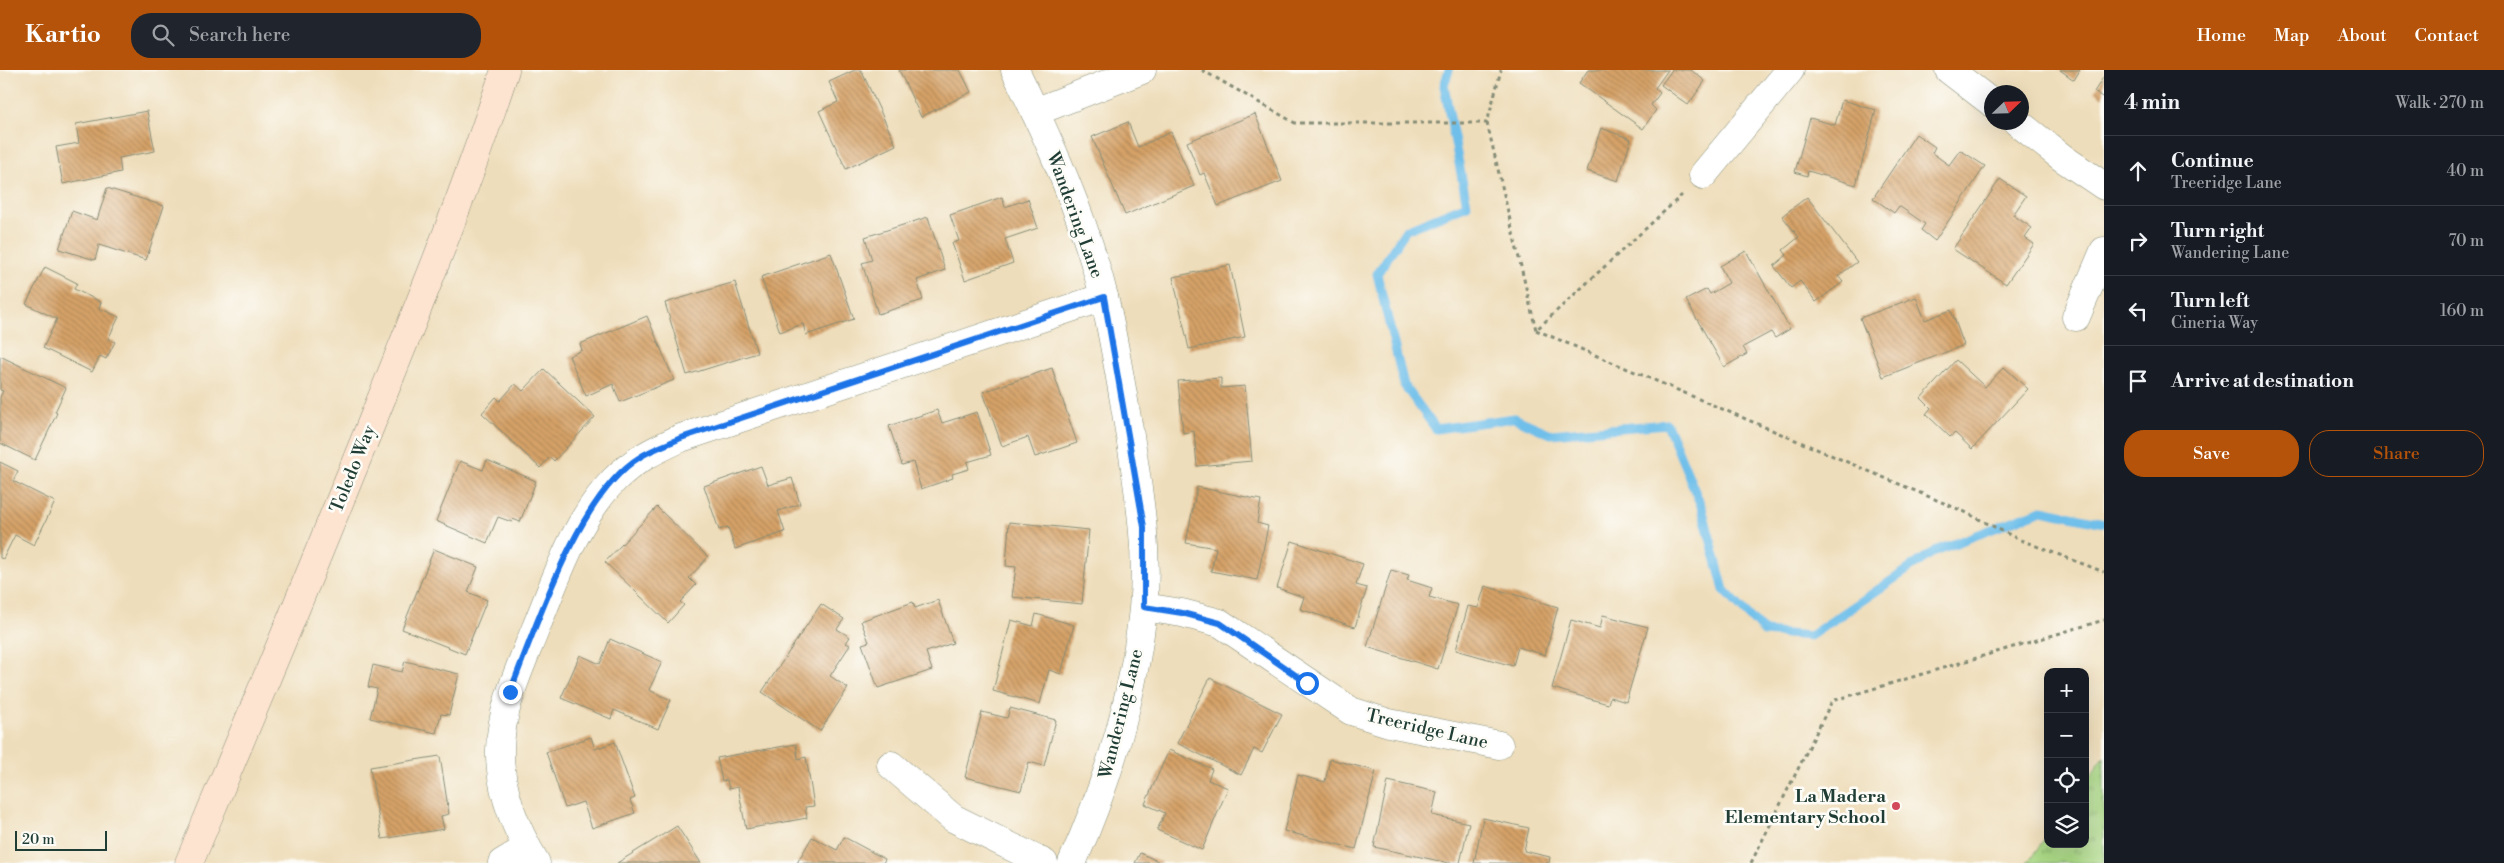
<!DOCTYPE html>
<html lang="en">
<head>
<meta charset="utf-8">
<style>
	:root { --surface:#171b24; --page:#20242c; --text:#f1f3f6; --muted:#9ea1a6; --line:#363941; --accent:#b45309 }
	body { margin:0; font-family:"Libre Bodoni",serif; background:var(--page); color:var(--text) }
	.controls { position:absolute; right:15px; bottom:15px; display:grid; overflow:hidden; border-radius:10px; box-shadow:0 5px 20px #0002 }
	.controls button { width:45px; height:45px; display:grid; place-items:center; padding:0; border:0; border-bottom:1px solid var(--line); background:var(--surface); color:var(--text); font:25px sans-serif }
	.compass { position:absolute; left:1984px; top:15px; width:45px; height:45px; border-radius:50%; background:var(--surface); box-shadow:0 5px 20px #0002; rotate:67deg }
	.scale { position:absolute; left:15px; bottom:12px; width:92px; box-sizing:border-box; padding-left:5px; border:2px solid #1f3d34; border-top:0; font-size:14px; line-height:18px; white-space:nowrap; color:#1f3d34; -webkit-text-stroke:4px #fdfcf7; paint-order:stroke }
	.stop { position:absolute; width:15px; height:15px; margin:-11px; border:4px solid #1a73e8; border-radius:50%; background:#fff }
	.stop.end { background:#1a73e8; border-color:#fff; box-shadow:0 1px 5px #0008 }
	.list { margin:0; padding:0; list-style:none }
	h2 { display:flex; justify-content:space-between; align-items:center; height:65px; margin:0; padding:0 20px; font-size:21px }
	h2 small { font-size:16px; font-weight:400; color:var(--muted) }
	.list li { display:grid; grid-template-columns:32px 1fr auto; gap:15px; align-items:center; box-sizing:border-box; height:70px; padding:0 20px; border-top:1px solid var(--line) }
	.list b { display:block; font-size:19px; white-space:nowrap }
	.list p { margin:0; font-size:16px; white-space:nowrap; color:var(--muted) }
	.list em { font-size:16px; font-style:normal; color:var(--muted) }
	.actions { display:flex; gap:10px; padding:15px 20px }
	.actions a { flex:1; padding:11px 0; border:1px solid var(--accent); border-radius:20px; text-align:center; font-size:18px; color:var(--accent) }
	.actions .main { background:var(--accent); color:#fff }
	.icon { flex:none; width:28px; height:28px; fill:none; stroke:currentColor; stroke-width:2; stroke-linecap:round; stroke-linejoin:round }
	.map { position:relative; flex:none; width:2104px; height:793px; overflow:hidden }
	header { display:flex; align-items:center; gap:30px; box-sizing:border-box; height:70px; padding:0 25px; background:var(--accent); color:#fff }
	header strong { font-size:24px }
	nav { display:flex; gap:28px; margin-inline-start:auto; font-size:18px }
	.search { width:350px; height:45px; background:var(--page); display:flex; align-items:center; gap:12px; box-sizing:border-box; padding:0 18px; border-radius:20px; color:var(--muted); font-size:19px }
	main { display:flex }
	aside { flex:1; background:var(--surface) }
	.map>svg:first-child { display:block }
</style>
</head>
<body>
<header>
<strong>Kartio</strong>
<div class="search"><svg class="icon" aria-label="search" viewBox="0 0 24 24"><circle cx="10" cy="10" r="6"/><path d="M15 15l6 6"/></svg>Search here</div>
<nav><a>Home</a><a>Map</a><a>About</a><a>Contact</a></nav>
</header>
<main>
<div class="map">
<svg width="2104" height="793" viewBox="0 0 2104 793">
	<defs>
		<pattern id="park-tufts" width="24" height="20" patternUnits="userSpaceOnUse" patternTransform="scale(1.25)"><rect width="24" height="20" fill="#a7d582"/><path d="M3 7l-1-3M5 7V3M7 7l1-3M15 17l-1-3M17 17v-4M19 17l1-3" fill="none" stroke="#87ae6b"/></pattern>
		<pattern id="building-back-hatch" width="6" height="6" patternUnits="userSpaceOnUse" patternTransform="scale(1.25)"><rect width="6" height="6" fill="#d6a268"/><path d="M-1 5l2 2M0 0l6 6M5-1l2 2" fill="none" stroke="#ad8556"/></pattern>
	</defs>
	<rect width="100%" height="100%" fill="#fdfcf7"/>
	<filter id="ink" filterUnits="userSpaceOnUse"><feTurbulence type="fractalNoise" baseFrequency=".02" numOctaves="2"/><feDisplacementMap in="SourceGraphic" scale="10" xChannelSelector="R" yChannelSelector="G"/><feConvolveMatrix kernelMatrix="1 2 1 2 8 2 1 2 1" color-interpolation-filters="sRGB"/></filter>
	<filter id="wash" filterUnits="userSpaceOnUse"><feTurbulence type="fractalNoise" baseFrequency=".0096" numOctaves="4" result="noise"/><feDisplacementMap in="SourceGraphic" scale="20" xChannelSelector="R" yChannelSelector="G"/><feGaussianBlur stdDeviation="1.12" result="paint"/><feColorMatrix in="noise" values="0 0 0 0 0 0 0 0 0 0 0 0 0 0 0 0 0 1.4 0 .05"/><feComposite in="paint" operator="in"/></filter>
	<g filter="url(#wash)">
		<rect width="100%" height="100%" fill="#eeddba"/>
		<polygon fill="url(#park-tufts)" stroke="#63895b" points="2104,687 2104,793 2027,793 2048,764 2048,774 2085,774 2085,713"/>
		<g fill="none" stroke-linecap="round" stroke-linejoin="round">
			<polyline stroke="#6fbfea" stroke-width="9" points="1449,0 1444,16 1467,135 1406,160 1377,204 1404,315 1436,359 1514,348 1551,364 1667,354 1702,438 1724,520 1764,562 1810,566 1935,481 2042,440 2104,453"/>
		</g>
		<g id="blocks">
			<g fill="url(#building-back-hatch)">
				<polygon points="855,0 861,0 896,75 846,99 819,41 838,32 829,12"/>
				<polygon points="899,0 960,0 971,22 921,47"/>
				<polygon points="1588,0 1668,0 1655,18 1660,23 1651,35 1656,40 1643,59 1579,13"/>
				<polygon points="1672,0 1691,0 1705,11 1688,35 1661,15"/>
				<polygon points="2060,0 2080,0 2074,10"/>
				<polygon points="2104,6 2104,28 2094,22"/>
				<polygon points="1842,30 1876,40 1856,115 1808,101 1807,106 1795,102 1810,48 1835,55"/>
				<polygon points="147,41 155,81 119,88 121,102 63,114 56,77 79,73 76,54"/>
				<polygon points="1255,44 1282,111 1218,136 1204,103 1200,105 1187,72"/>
				<polygon points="1128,52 1138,77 1171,62 1194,116 1125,145 1092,67"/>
				<polygon points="1601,58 1631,69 1618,111 1587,101"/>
				<polygon points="1916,64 1935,77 1932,83 1949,95 1960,80 1985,96 1935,171 1921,160 1925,154 1899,136 1894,143 1873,128"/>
				<polygon points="2000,109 2026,126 2013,145 2032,158 2025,168 2034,174 2006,214 1953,179"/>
				<polygon points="107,118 164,136 146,190 99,175 95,190 59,179 72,141 97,150"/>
				<polygon points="1002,127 1005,137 1028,129 1038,158 1005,169 1013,193 965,210 952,173 959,171 950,145"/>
				<polygon points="1807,127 1857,192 1838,206 1843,212 1816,232 1800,211 1791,218 1774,196 1787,185 1783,180 1799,167 1782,146"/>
				<polygon points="928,147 945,200 917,210 923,230 878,244 862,193 872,190 865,167"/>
				<polygon points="1746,181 1790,259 1775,268 1771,262 1743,277 1747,284 1724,297 1686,230 1707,219 1710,224 1729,213 1720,196"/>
				<polygon points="831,183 854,249 806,265 803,254 780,262 761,207"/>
				<polygon points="1230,195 1245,267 1189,279 1173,207"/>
				<polygon points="45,197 77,213 74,219 101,232 99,238 119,247 108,269 115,272 106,289 100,286 92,302 43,278 57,249 26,234"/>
				<polygon points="735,212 757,283 687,305 665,233"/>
				<polygon points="1916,227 1925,250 1951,240 1964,275 1883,307 1860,248"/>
				<polygon points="647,246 674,310 620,332 613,314 586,326 569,286 582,280 580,274"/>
				<polygon points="0,286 66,318 55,342 57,343 35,390 0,373 0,327 3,321 0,320"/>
				<polygon points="1956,290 1985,317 2004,297 2028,319 1972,379 1955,363 1950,367 1926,344 1931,338 1921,328"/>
				<polygon points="1052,298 1077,373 1035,387 1028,367 1002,376 983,322"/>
				<polygon points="544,299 595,347 554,391 550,387 540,398 482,343 496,327 500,331 515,314 523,321"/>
				<polygon points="1221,308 1221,318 1245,316 1252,391 1197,396 1194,361 1183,363 1178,311"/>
				<polygon points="937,340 942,353 977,342 991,385 967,392 969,399 952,404 953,408 921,419 913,392 902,395 889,356"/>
				<polygon points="487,390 536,411 520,452 513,449 512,452 498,447 487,473 436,451 460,391 483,400"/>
				<polygon points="0,392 18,401 13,411 55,432 34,475 15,465 3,489 0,488"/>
				<polygon points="761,396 768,415 792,408 800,434 778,441 785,462 735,479 728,457 719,460 704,416"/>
				<polygon points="1197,417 1261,430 1257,453 1268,456 1257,510 1211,501 1216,478 1186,473"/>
				<polygon points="657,437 708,487 689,508 696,515 680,532 684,535 668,553 605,492"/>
				<polygon points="1009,452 1089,460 1082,534 1012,527 1016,497 1006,496"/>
				<polygon points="1292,471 1363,494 1356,515 1367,518 1355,557 1300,539 1304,527 1277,518"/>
				<polygon points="434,479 478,497 468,522 487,530 465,584 402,559"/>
				<polygon points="1391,500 1409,505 1407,510 1432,518 1429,527 1458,535 1438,599 1367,577"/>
				<polygon points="1485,516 1558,537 1545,585 1518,577 1513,596 1456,580 1468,536 1478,538"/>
				<polygon points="938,530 953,573 926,582 932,600 878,618 862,574 869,572 861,551 913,532 915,538"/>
				<polygon points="821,534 844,549 837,559 850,567 846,573 850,575 830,606 848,618 820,661 762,622"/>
				<polygon points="1036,544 1074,555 1061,604 1049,600 1040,634 993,621 1011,550 1033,556"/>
				<polygon points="1603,545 1648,557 1626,632 1610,627 1608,634 1552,618 1571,550 1600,558"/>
				<polygon points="610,569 662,592 649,620 671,630 658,659 614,640 611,649 561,628 580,585 600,594"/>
				<polygon points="405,591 459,604 449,645 441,644 436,663 370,648 377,619 368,617 373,595 402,602"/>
				<polygon points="1210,608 1282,644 1262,683 1254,679 1241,705 1177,673"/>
				<polygon points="1010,638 1056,650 1044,696 1029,692 1021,721 965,707 982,642 1007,648"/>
				<polygon points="591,667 595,679 615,672 635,728 630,730 635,743 592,758 583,732 565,738 546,682"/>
				<polygon points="796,674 798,689 806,687 814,736 805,737 807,748 746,759 738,717 729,719 727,710 722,711 717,688"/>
				<polygon points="1169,680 1212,699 1208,710 1228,718 1202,780 1157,760 1165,743 1145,734"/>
				<polygon points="440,686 449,744 441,746 444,759 382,769 370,697"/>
				<polygon points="1330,689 1376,701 1356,779 1284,761 1298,705 1325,712"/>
				<polygon points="1388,711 1437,722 1432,745 1469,753 1460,793 1449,793 1374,777"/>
				<polygon points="1483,748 1529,758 1524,781 1550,787 1549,793 1474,793"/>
				<polygon points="677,756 701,793 617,793"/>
				<polygon points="812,767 837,780 844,767 885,789 883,793 797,793"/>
				<polygon points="1140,783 1162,793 1135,793"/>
			</g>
		</g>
	</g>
	<g filter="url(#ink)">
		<use href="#blocks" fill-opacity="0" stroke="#868d77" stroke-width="1"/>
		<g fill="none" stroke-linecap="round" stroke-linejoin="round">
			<defs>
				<g id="street">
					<path d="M1015 0C1050 72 1085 149 1104 227 1115 273 1122 320 1130 366 1139 423 1149 481 1143 539 1134 627 1108 712 1072 793"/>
					<polyline points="1949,0 1992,33"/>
					<polyline points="1035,42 1142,0"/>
					<polyline points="2017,52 2064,89 2104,116"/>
					<polyline points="1703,105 1790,0"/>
					<polyline points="2076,247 2104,181"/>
					<polyline points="1144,537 1182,543 1220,553 1351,641 1389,653 1499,675"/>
					<polyline points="891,695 953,748 1044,793"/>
					<polyline points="502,793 527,778"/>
					<path d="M536 793C515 758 499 720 500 679 501 637 520 598 535 560 556 509 575 450 614 410 635 389 655 380 681 368L1104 227"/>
				</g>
				<path id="secondary" d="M189 793C246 659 302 524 357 389 409 260 462 132 505 0"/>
			</defs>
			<use href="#street" stroke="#868d77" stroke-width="29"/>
			<use href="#secondary" stroke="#868d77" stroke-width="29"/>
			<g stroke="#868d77" stroke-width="3" stroke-dasharray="4 4" stroke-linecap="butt">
				<polyline points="1202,0 1295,53 1487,53 1501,0"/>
				<polyline points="1487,53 1536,260 1682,125"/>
				<polyline points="1536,260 1965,442 2018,469 2104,502"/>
				<polyline points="1751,793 1832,631 2104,550"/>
			</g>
			<use href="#street" stroke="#fff" stroke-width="28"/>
			<use href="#secondary" stroke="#fde4d1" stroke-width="28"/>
		</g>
	</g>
	<g fill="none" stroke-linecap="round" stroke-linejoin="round" filter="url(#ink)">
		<path stroke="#1a73e8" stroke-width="6" d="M510 622C536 557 578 425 640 387 652 379 668 374 681 368L1104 227 1144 457V537L1182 543 1220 553 1307 613"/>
	</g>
	<circle fill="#d1495b" stroke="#fdfcf7" stroke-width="2" cx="1896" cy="736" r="5"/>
	<g text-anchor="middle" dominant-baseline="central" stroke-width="5" stroke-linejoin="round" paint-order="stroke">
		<g font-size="18" fill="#1f3d34" stroke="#fdfcf7">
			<text transform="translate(1075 145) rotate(70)">Wandering Lane</text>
			<text transform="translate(353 399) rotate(-68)">Toledo Way</text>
			<text transform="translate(1121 644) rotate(-76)">Wandering Lane</text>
			<text transform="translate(1427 659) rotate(13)">Treeridge Lane</text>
		</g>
		<g font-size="18" font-weight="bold" fill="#1f3d34" stroke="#fdfcf7" text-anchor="end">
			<text x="1886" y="726">La Madera<tspan x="1886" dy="21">Elementary School</tspan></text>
		</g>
	</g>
</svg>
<div class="controls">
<button>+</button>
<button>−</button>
<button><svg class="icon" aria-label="locate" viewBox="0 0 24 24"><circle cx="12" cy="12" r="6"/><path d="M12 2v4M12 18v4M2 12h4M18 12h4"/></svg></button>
<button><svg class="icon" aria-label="layers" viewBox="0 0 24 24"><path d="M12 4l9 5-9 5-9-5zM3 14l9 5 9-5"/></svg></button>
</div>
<svg class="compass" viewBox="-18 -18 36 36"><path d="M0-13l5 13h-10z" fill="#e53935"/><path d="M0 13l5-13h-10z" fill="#9ea1a6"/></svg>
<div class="scale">20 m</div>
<div class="stop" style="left:1307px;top:613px"></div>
<div class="stop end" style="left:510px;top:622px"></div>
</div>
<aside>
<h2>4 min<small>Walk · 270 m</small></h2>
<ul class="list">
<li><svg class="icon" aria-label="ahead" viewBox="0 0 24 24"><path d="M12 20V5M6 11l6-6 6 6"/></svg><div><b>Continue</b><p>Treeridge Lane</p></div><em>40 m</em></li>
<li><svg class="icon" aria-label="right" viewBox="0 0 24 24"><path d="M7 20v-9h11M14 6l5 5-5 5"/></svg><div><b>Turn right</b><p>Wandering Lane</p></div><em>70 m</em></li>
<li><svg class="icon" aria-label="left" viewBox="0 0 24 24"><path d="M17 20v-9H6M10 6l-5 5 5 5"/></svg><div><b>Turn left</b><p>Cineria Way</p></div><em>160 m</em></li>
<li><svg class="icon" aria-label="arrive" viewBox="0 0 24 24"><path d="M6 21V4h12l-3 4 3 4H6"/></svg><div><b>Arrive at destination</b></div></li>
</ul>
<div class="actions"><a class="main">Save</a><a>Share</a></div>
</aside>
</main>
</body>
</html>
